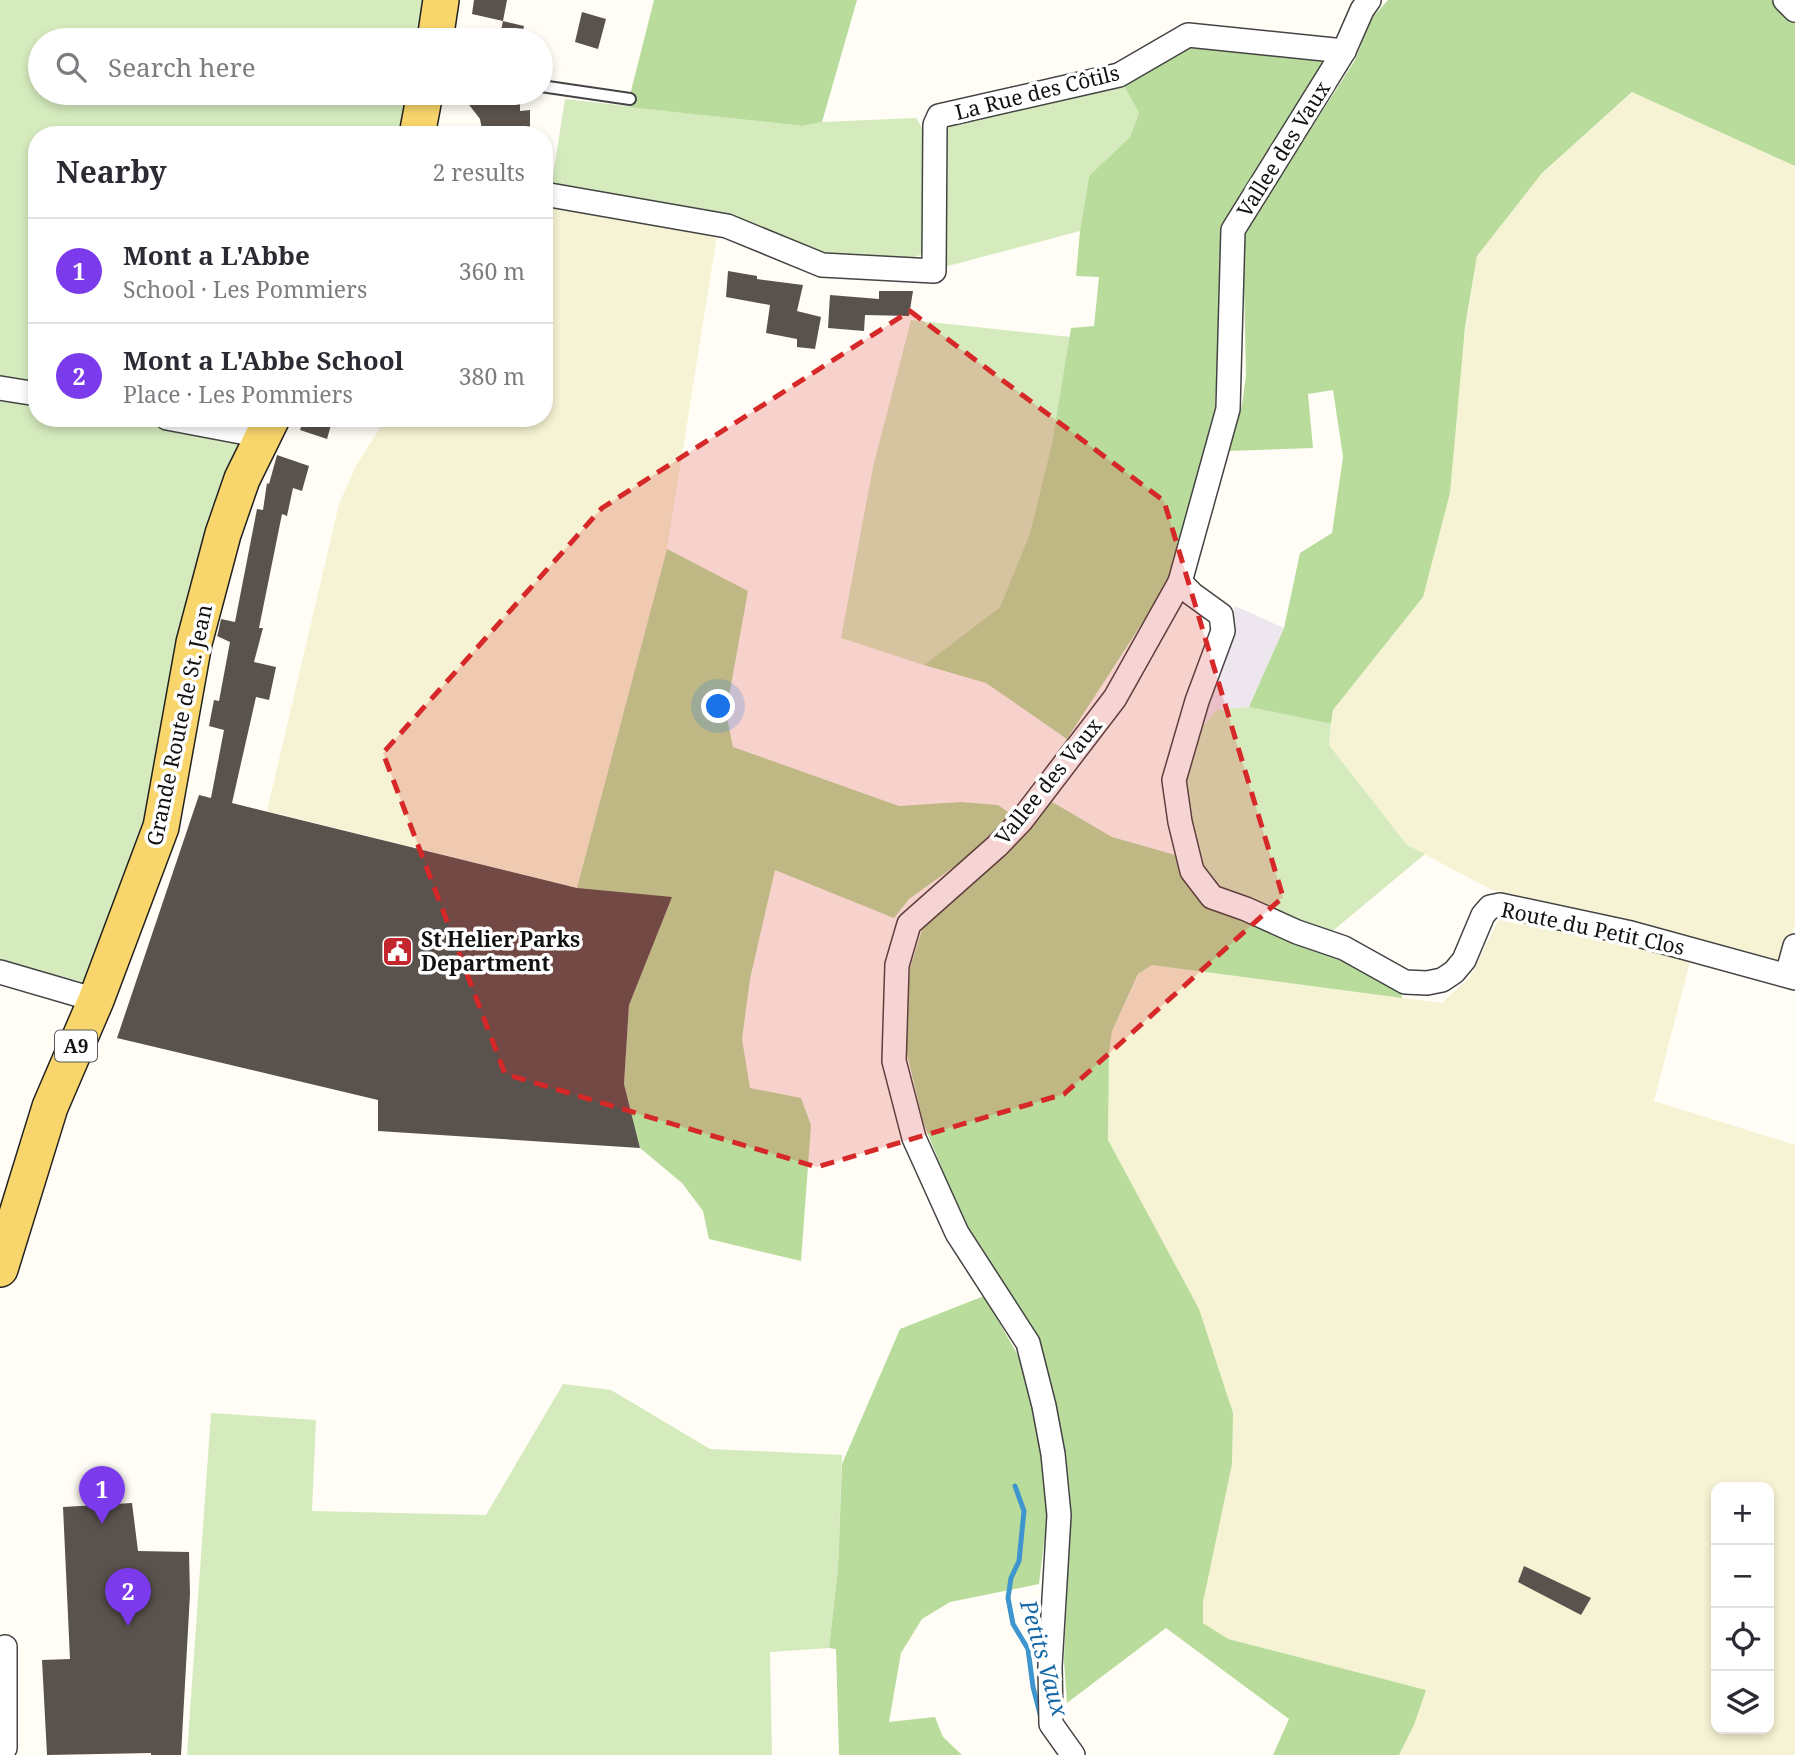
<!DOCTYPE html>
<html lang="en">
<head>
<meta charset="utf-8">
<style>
	:root { --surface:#fff; --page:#f2f2f3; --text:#2b2b33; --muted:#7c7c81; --line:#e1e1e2; --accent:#7c3aed }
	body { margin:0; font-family:"Noto Serif",serif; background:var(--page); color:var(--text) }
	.controls { position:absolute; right:21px; bottom:21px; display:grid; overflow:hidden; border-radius:14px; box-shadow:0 4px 10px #0003 }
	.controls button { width:63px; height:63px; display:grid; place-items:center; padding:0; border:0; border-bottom:2px solid var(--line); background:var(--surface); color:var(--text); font:35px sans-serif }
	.you { position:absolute; left:719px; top:707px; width:24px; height:24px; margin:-18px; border:5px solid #fff; border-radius:50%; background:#1a73e8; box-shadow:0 0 0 10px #1a73e833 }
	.badge { display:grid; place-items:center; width:46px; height:46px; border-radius:50%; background:var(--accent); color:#fff; font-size:23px; font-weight:700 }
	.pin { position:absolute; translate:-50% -58px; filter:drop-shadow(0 2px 4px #0008) }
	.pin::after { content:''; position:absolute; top:37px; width:24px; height:21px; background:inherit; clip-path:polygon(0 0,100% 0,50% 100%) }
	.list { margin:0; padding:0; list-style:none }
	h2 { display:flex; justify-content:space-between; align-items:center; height:91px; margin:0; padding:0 28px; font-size:30px }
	h2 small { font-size:23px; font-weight:400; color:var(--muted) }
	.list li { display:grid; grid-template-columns:46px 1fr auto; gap:21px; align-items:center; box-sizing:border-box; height:105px; padding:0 28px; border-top:2px solid var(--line) }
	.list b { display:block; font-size:26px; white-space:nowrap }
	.list p { margin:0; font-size:23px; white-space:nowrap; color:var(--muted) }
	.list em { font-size:23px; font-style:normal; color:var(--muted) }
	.icon { flex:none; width:38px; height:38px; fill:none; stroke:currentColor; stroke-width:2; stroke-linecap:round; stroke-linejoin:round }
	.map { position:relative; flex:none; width:1795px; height:1755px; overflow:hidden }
	.search { position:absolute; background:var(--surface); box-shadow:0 4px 10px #0003; left:28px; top:28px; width:525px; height:77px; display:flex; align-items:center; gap:18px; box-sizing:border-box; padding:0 24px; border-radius:38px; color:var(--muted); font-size:26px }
	.panel { position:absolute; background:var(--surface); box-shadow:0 4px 10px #0003; left:28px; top:126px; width:525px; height:301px; border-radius:28px }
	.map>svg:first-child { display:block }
</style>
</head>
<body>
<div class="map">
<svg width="1795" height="1755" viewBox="0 0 1795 1755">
	<rect width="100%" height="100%" fill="#fffdf5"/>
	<polygon fill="#eee6ef" points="1235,606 1284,628 1249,707 1216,710 1196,734 1230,633"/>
	<g fill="#f6f3d4" fill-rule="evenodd">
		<polygon points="1633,92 1795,166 1795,923 1784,964 1490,889 1407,845 1329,745 1333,710 1423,597 1477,256 1542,173"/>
		<polygon points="544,199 718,229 667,549 577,888 267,811 339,504 356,466 386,418 544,418"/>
		<path d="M1503 911 1692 954 1654 1101 1795 1145V1755H1399L1414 1725 1425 1690 1228 1639 1203 1623V1602L1108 1140 1109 1052 1112 1031 1139 974 1152 965 1442 1003 1470 977ZM1716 1487H1769V1729H1716Z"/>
	</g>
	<g fill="#d5ebbd">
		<polygon points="0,0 424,0 417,40 40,40 40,93 409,93 401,135 37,135 37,418 261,418 141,837 87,983 0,960"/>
		<polygon points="1122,82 1139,113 1130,137 1089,176 1080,231 944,267 942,138 947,121"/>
		<polygon points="565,99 802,126 822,122 916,118 926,134 927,253 911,258 808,254 551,189"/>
		<polygon points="911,320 1070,337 1052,443 1030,533 1000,607 924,665 841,638 873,467"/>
		<polygon points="1249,707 1331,724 1329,745 1407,845 1425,854 1329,934 1215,891 1199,871 1182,780 1197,734 1216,710"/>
		<polygon points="563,1384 611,1390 710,1449 842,1455 838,1568 829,1648 770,1652 772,1755 187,1755 211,1413 316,1420 312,1511 486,1515"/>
	</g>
	<g fill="#b9dc9c">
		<polygon points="654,0 857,0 822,122 802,126 629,107 630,95"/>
		<polygon points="1388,0 1774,0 1795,19 1795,166 1632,92 1542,173 1477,256 1465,327 1450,493 1423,597 1333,710 1331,724 1249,707 1284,628 1300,553 1332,533 1343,457 1333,390 1308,394 1313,448 1228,451 1242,405 1246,375 1243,235 1355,60 1372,18"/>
		<polygon points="1190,42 1333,56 1224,225 1215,407 1170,580 1067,739 986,683 924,665 1000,607 1030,533 1052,443 1071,328 1094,326 1099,277 1076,276 1080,231 1089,176 1130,137 1139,113 1122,82"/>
		<polygon points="667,549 748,591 726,713 733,747 899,806 961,802 998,805 1011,814 990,841 909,899 894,918 775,870 750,979 742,1039 750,1088 801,1098 811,1125 801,1261 709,1239 703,1211 682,1183 640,1148 624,1084 629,1005 577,888"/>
		<polygon points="1047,799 1112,837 1179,856 1181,876 1208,907 1338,954 1400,987 1402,998 1152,965 1138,974 1112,1031 1109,1052 1108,1140 1199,1309 1233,1413 1232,1464 1203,1602 1203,1623 1228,1639 1426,1690 1414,1725 1399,1755 1273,1755 1289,1719 1166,1628 1067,1703 1064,1660 1071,1505 1066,1456 1042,1358 1024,1314 961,1216 923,1122 905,1045 910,968 922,930 936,912"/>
		<polygon points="984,1296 1019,1357 1043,1453 1047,1519 1039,1584 950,1602 922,1619 901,1653 889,1722 935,1717 943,1737 962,1755 839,1755 836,1649 829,1648 838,1568 842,1464 900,1329"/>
	</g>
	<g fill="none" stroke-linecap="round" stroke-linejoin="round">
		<polyline stroke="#3f96cf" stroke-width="5" points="1015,1486 1024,1511 1019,1561 1011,1578 1008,1598 1013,1624 1028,1649 1033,1687 1041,1718"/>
	</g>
	<g fill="#5a524d">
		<polygon points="474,0 507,0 503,21 472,14"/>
		<polygon points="582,12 606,19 598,49 575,42"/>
		<polygon points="503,21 524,26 521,40 499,40"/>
		<polygon points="460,93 520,93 520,111 530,110 530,128 511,130 510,135 483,135 480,119"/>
		<polygon points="728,271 757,276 757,279 803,285 797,311 821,317 815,349 797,347 797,339 766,333 770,305 726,297"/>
		<polygon points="879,291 913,291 909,316 865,315 864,331 828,328 830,295 879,299"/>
		<polygon points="304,418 333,418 327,439 300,430"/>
		<polygon points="277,455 309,466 302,491 293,488 287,516 282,514 259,628 263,628 254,662 276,667 269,700 256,697 232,803 577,888 672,897 629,1005 624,1084 640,1148 378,1131 378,1100 117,1038 199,795 211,798 224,730 209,726 214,700 219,701 230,642 217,636 218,633 221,619 235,622 257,509 263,510 267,483 269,484"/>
		<polygon points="132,1503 138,1551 189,1552 190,1594 181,1755 151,1755 151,1753 47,1755 42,1660 70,1659 63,1507"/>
		<polygon points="1524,1566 1591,1598 1581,1615 1518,1582"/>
	</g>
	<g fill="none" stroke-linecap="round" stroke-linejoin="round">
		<defs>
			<polyline id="service" points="541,86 630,99"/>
			<g id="minor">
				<polyline points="1785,0 1795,10"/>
				<polyline points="544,194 727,226 822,265 934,271 935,125 939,116 1119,75 1188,35 1344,51"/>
				<polyline points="0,388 37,394"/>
				<polyline points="167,418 262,436"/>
				<polyline points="1180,582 1192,594 1221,615 1223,631 1197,701 1174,780 1180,822 1192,871 1212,897 1246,909 1297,932 1344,948 1405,982 1427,983 1442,980 1454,972 1464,960 1483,915 1490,907 1500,905 1631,933 1795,978"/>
				<polyline points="0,972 96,1000"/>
				<polyline points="1787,975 1795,946"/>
				<polyline points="0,1748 5,1748 5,1647"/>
				<polyline points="1073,1755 1051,1724 1050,1666 1059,1515 1053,1454 1044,1406 1028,1343 957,1233 914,1138 894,1061 897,965 909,924 997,846 1021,821 1115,698 1180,582 1228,409 1233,230 1344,51 1362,10 1369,0"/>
			</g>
			<g id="primary">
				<polyline points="435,40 441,0"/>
				<polyline points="417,135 425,93"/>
				<polyline points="0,1269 50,1107 96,1000 161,827 194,643 223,534 242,479 272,418"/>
			</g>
		</defs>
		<use href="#service" stroke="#444" stroke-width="14"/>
		<use href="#minor" stroke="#444" stroke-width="26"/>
		<use href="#primary" stroke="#222" stroke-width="38"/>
		<use href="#service" stroke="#fff" stroke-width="10"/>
		<use href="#minor" stroke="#fff" stroke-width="23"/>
		<use href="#primary" stroke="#f9d66b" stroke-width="35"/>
	</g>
	<path fill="#d62828" fill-opacity="0.2" stroke="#d62828" stroke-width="5" stroke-dasharray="14 9" stroke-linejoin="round" d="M910 311 1164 501 1283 897 1064 1094 817 1167 505 1074 383 753 602 508Z"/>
	<defs>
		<symbol id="civic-square" viewBox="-11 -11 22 22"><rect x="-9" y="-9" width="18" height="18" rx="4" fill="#c4262e" stroke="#fff"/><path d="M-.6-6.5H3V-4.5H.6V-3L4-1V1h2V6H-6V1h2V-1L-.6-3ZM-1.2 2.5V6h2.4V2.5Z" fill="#fff"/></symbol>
	</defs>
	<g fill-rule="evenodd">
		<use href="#civic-square" x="380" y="934" width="35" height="35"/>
	</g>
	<g text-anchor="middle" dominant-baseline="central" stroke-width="7" stroke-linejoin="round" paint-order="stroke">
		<rect fill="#fff" stroke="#585858" stroke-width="2" x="55" y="1030.5" width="42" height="31" rx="5"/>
		<g font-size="19" font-weight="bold" fill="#111">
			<text x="76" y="1046">A9</text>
		</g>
		<g font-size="21" fill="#111" stroke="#fff">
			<text transform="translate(1037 92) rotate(-14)">La Rue des Côtils</text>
			<text transform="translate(1283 149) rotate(-58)">Vallee des Vaux</text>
			<text transform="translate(179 725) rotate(-78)">Grande Route de St. Jean</text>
			<text transform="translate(1048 781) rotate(-51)">Vallee des Vaux</text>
			<text transform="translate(1593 928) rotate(12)">Route du Petit Clos</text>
		</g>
		<g font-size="21" font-weight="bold" fill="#111" stroke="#fff" text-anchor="start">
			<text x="421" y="939">St Helier Parks<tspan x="421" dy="24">Department</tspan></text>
		</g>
		<g font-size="23" font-style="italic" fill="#1768a6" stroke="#fff">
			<text transform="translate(1045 1658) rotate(74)">Petits Vaux</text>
		</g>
	</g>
</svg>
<div class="controls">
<button>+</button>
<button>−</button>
<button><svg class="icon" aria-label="locate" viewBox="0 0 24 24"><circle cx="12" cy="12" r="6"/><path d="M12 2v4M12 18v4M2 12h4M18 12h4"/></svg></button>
<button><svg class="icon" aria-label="layers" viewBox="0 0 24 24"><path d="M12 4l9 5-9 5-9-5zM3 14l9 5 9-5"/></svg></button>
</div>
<div class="you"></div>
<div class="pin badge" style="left:102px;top:1524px">1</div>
<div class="pin badge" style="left:128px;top:1626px">2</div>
<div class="search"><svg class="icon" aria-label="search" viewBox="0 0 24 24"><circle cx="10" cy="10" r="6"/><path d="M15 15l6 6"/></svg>Search here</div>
<section class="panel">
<h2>Nearby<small>2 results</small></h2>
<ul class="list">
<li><span class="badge">1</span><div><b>Mont a L'Abbe</b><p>School · Les Pommiers</p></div><em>360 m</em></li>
<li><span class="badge">2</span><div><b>Mont a L'Abbe School</b><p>Place · Les Pommiers</p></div><em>380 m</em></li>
</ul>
</section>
</div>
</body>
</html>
